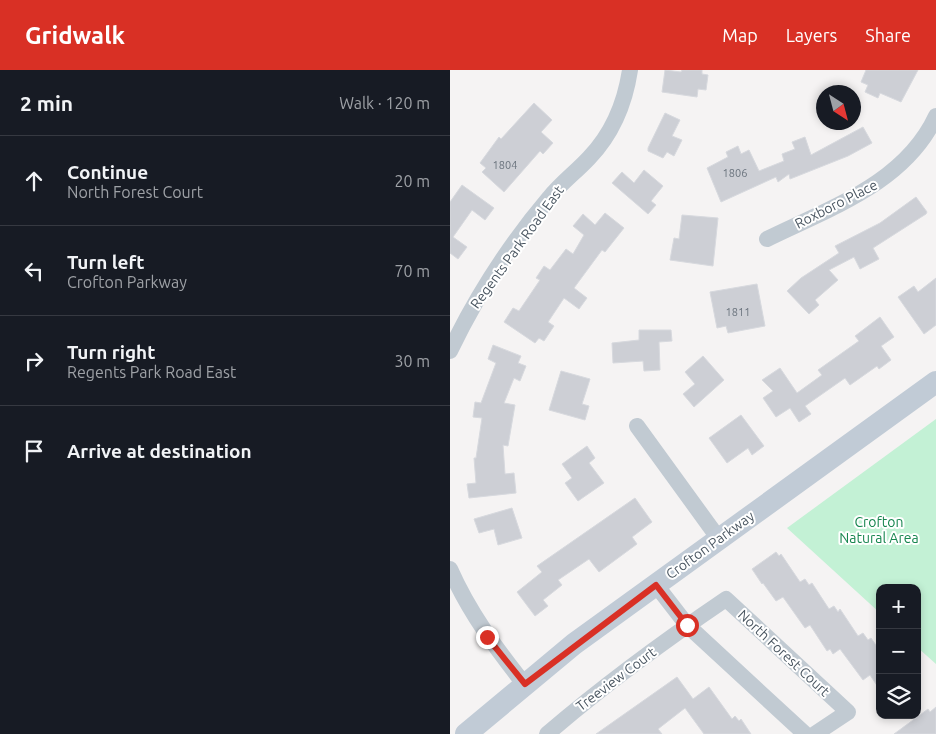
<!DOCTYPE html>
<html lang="en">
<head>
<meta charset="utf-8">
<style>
	:root { --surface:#171b24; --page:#242831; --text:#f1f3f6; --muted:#9ea1a6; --line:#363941; --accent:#d93025 }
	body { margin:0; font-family:Ubuntu,sans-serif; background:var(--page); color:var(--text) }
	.controls { position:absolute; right:15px; bottom:15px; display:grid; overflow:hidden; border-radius:10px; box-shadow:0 2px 8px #0003 }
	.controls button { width:45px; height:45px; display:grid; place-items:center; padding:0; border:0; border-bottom:1px solid var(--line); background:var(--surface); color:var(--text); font:25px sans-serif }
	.compass { position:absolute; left:366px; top:15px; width:45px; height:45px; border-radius:50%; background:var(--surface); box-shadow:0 2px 8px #0003; rotate:144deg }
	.stop { position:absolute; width:15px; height:15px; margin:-11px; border:4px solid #d93025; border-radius:50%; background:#fff }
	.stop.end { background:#d93025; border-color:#fff; box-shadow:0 1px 5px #0008 }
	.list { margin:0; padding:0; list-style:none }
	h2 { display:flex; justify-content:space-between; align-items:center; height:65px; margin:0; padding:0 20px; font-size:21px }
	h2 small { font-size:16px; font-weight:400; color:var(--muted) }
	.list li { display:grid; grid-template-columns:32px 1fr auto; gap:15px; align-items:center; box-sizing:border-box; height:90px; padding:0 20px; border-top:1px solid var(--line) }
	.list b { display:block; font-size:19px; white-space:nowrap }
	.list p { margin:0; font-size:16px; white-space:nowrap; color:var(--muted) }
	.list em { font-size:16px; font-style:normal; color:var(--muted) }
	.icon { flex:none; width:28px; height:28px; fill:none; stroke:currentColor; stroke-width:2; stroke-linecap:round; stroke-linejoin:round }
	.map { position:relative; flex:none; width:486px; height:664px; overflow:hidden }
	header { display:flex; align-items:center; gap:30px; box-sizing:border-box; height:70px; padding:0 25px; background:var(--accent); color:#fff }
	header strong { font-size:24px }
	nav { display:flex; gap:28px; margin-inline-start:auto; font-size:18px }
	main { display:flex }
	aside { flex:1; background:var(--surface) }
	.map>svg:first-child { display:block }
</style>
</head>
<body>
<header>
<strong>Gridwalk</strong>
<nav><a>Map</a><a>Layers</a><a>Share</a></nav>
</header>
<main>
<aside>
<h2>2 min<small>Walk · 120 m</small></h2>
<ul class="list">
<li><svg class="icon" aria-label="ahead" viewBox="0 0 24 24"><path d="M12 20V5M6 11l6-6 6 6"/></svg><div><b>Continue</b><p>North Forest Court</p></div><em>20 m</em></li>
<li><svg class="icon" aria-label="left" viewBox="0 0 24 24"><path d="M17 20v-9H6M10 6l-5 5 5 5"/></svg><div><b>Turn left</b><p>Crofton Parkway</p></div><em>70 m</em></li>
<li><svg class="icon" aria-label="right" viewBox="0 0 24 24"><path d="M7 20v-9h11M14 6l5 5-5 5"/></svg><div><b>Turn right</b><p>Regents Park Road East</p></div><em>30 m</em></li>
<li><svg class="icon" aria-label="arrive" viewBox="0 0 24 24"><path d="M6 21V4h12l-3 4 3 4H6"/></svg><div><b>Arrive at destination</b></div></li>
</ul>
</aside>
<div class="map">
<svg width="486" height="664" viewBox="0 0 486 664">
	<rect width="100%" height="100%" fill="#f5f3f3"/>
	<polygon fill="#c3f1d5" points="486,349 486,594 467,577 467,518 430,518 430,543 337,458"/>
	<g fill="#cdcfd5" stroke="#d7d9de">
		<polygon points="215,0 231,2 232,0 252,0 252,4 258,5 256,20 248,19 247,27 212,22"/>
		<polygon points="416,0 468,0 451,32 430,23 428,28 415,22 418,15 411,12"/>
		<polygon points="84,33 102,50 91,62 103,73 93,84 90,81 54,122 32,102 36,98 30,93 49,67 51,69"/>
		<polygon points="215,43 230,50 222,66 232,70 224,86 217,82 213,88 198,81 198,78"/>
		<polygon points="413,57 422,73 398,86 340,109 339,104 328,112 326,107 271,132 257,98 278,87 276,82 288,76 291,84 299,80 309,101 334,91 332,84 345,79 342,72 355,67 361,85"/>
		<polygon points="194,100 213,116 201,131 206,135 198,144 162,113 172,102 184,113"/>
		<polygon points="12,115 44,138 35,150 22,140 3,167 17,177 8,189 0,183 0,132"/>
		<polygon points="466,127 477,142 476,144 423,178 429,189 410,199 404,187 379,200 388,210 365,230 369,235 359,244 337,221 351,208 389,183 385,176 430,153"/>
		<polygon points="155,143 174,158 155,182 152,180 124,218 137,228 129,239 114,228 98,252 104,256 94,271 89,268 85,273 54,252 63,238 69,241 90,210 86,208 94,196 100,200 116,179 123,184 134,165 123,156 133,144 145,155"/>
		<polygon points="232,145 268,148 263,196 220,190 224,168 229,169"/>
		<polygon points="486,208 486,255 474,264 448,227 464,216 468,222"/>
		<polygon points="307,214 315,256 278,263 276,256 267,258 260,222"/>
		<polygon points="430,247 444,267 431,276 441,290 429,299 427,296 400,315 395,308 355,336 361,344 349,352 340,338 326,347 313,328 323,321 312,310 330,298 347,323 372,305 368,300 409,271 405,266"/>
		<polygon points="189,260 221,260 222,271 209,272 210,300 194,301 193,291 163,293 162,273 189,270"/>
		<polygon points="43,275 71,286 68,293 76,296 70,311 64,308 54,333 65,335 58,376 53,375 55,404 64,403 66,423 19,428 17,414 26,413 24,388 26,388 32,348 23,347 25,332 31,333 46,293 38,289"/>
		<polygon points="253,286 274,310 244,337 233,324 245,314 235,302"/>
		<polygon points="111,301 140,309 132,334 139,336 135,350 99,340"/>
		<polygon points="291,345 314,376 302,385 298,378 277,393 259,368"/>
		<polygon points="137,376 145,388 139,393 154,413 128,431 115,413 122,408 112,394"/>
		<polygon points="185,428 202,452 182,467 187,474 149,502 139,489 108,510 112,515 93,530 98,536 85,546 67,522 92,502 87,496"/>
		<polygon points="62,438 72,468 48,475 44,459 29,463 24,449"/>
		<polygon points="326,482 329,486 331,484 350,512 355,509 359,515 362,513 379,539 384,536 388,542 390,539 408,566 413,563 418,570 421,568 430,581 430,620 420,605 413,610 390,579 383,584 380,579 377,581 360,555 355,558 333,527 326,531 313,513 312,514 302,499"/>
		<polygon points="227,607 243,629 259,617 282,649 285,646 289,651 291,649 301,664 254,664 235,638 208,659 212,664 146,664"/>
		<polygon points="486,637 486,664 444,664 478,639 480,642"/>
	</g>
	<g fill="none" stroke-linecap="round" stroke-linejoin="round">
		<g stroke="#c1cad2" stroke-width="16">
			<path d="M317 169C380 138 455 113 486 46"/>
			<path d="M0 281C26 227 60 174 99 128 111 113 126 102 139 88 163 63 175 33 180 0"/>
			<polyline points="187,356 269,469"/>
			<path d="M0 499C19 542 45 577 75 615"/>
			<polyline points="206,515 237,555 355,664"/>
			<path d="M97 664C153 616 214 571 276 529L398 642 365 664"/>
		</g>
		<polyline stroke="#c1cbd6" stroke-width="22" points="16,664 124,574 486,312"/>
	</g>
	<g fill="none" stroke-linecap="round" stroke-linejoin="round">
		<polyline stroke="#d93025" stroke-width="6" points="37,567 75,614 206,515 237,555"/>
	</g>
	<g text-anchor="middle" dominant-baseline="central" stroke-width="4" stroke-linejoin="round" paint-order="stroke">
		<g font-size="11" fill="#6b747e">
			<text x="55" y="95">1804</text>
			<text x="285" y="103">1806</text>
			<text x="288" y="242">1811</text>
		</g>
		<g font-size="14" fill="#4a5661" stroke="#fff">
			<text transform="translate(386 134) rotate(-27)">Roxboro Place</text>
			<text transform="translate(67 177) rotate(-54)">Regents Park Road East</text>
			<text transform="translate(260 475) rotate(-36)">Crofton Parkway</text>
			<text transform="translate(334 583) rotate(43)">North Forest Court</text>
			<text transform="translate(166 609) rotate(-37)">Treeview Court</text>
		</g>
		<g font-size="14" fill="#17864f" stroke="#fff">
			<text x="429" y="452">Crofton<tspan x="429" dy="16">Natural Area</tspan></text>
		</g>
	</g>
</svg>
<div class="controls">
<button>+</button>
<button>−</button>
<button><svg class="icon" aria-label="layers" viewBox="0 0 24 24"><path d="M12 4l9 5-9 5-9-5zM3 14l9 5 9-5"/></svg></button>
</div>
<svg class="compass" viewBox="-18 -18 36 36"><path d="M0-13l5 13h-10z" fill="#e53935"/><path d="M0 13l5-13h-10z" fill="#9ea1a6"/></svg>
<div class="stop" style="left:237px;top:555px"></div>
<div class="stop end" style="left:37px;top:567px"></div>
</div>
</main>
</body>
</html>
